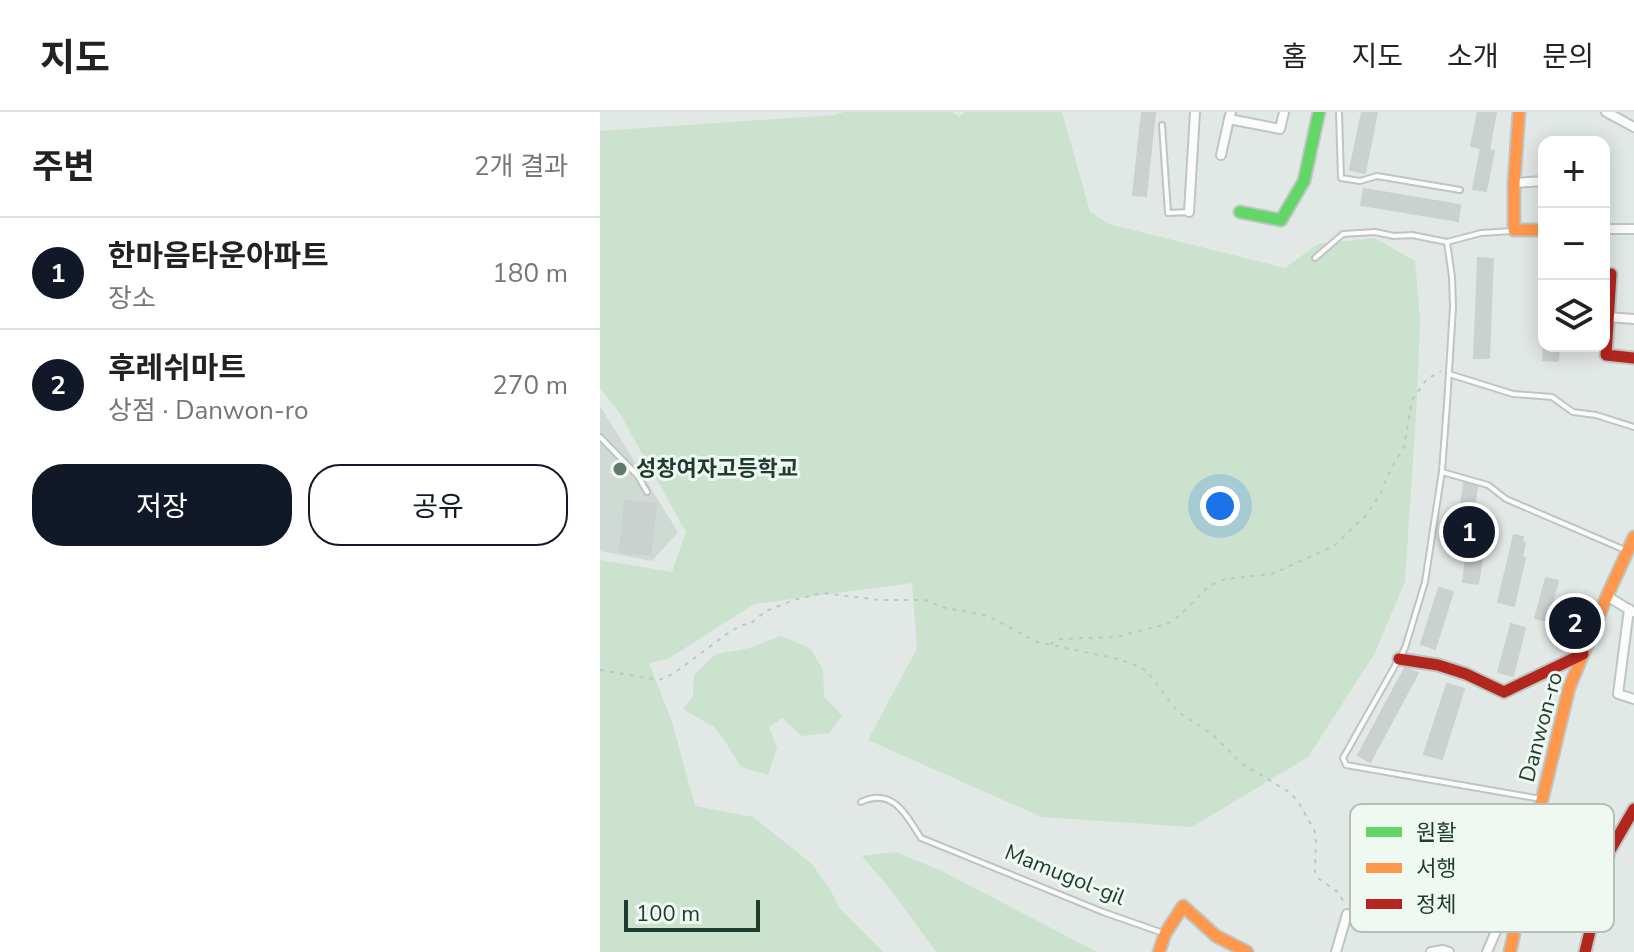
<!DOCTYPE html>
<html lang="ko">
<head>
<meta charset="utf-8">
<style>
	:root { --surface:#fff; --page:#f6f6f6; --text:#222; --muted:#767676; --line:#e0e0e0; --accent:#111827 }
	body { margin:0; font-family:"Nunito Sans","Noto Sans KR",sans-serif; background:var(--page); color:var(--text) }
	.controls { position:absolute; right:24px; top:24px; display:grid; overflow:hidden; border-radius:16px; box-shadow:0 4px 20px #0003 }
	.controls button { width:72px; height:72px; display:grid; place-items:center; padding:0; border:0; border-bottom:2px solid var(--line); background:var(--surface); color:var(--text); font:40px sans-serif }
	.scale { position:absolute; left:24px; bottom:20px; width:136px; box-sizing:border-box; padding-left:8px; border:4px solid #1f3c30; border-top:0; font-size:22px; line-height:28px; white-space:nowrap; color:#1f3c30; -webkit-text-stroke:6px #f0f8f2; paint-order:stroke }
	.you { position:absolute; left:620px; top:394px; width:28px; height:28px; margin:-20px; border:6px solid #fff; border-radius:50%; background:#1a73e8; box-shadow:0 0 0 12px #1a73e833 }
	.badge { display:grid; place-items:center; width:52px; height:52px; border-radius:50%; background:var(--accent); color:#fff; font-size:26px; font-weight:700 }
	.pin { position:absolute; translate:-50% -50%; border:4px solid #fff; box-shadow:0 2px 8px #0006 }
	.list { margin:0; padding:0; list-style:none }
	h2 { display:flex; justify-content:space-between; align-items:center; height:104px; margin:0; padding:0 32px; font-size:34px }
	h2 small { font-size:26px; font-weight:400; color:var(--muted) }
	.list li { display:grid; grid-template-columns:52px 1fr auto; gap:24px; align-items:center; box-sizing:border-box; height:112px; padding:0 32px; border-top:2px solid var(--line) }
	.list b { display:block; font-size:30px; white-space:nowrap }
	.list p { margin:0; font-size:26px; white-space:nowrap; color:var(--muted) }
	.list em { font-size:26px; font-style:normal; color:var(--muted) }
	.actions { display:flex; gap:16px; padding:24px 32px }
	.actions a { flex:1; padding:18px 0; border:2px solid var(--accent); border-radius:32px; text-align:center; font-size:28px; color:var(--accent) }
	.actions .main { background:var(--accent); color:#fff }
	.icon { flex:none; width:44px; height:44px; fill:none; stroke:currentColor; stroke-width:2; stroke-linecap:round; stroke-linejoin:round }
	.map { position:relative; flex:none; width:1034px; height:840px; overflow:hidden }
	header { display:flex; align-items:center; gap:48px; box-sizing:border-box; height:112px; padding:0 40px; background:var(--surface); border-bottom:2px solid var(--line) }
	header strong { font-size:38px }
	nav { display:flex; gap:44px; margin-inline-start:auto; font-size:28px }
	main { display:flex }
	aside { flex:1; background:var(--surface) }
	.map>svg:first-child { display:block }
</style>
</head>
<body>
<header>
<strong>지도</strong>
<nav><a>홈</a><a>지도</a><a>소개</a><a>문의</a></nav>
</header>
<main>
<aside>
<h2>주변<small>2개 결과</small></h2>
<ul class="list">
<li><span class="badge">1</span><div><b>한마음타운아파트</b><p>장소</p></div><em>180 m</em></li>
<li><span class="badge">2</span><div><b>후레쉬마트</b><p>상점 · Danwon-ro</p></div><em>270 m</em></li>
</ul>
<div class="actions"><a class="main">저장</a><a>공유</a></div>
</aside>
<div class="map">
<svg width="1034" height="840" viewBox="0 0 1034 840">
	<rect width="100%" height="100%" fill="#e2e8e5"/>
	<polygon fill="#cfdad4" points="0,294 78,420 52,449 0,439"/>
	<g fill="#cae2ce">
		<polygon points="244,0 353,0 359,5 365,0 462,0 490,100 509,112 685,156 718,132 775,126 815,149 820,207 817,287 805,469 775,541 708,645 592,715 442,705 268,628 317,536 312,471 154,492 68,547 49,551 72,610 95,694 153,705 212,752 231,779 240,797 283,840 0,840 0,448 72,460 86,420 19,300 0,276 0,19 235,3"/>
		<polygon points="181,524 211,537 223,558 224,585 242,603 229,621 202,624 182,606 169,615 177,636 168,663 141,655 125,629 114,615 83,597 93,584 94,563 116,542 150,536"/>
		<polygon points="295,740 342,759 497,840 336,840 291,778 262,744"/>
	</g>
	<g fill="#cad1ce" stroke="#cbd1ce" stroke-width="2">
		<polygon points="542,0 555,0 546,84 533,83"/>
		<polygon points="762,0 777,0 765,61 750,58"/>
		<polygon points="878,0 896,0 889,38 894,39 886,79 873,77 881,36 871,34"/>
		<polygon points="764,77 860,93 858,109 761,93"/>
		<polygon points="878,146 893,147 889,246 874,246"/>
		<polygon points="944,234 959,234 958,249 943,248"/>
		<polygon points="864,371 877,375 874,396 880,397 872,445 858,443 865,394 861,393"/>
		<polygon points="25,389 56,392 50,443 20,440"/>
		<polygon points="914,423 923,425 922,430 925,431 922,445 925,446 914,494 898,490"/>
		<polygon points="866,445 882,447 878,472 863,470"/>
		<polygon points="946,466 958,469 947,509 935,506"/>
		<polygon points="839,476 853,480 835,537 821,532"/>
		<polygon points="977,491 987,495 976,524 966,519"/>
		<polygon points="911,512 925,516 913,564 898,560"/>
		<polygon points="805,556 818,561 770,650 758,643"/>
		<polygon points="847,572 864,577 842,647 824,642"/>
	</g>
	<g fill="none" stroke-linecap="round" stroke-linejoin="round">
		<defs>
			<g id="lane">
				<polyline points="739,0 741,66 760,69 777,64 860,78"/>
				<polyline points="562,13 568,101 589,100"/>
				<polyline points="847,130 852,165 853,195 847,292 842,359 825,470 805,536 743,646 746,653 941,687"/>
				<polyline points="715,146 743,122 775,120 794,124 812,123 847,130 881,121 912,119"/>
				<polyline points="849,262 913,282 952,285 973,300 996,303 1034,315"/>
				<polyline points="0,325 38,364 47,380"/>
				<polyline points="842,360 888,373 906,387 1025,438"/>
				<path d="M261 690C293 675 306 703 321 726L503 800 563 821"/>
			</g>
			<g id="street">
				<polyline points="631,0 629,7 680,17 684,0"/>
				<polyline points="1006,0 1034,15"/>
				<polyline points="621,43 629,7"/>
				<polyline points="914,71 944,69"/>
				<polyline points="589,100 595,0"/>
				<polyline points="1004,117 1034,117"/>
				<polyline points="1008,205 1034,207"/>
				<polyline points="1007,484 1033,500"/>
				<polyline points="1029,497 1018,582 1034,587"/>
				<polyline points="736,840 747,802"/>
				<polyline points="831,840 843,838 849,840"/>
				<polyline points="887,840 900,810 920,790"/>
			</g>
			<polyline id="fast" points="640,100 681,108 704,69 719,0"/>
			<g id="slow">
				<polyline points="919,0 914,71 914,118 944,118"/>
				<polyline points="559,840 565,822 583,794 616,824 647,840"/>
				<polyline points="910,840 942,688 969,576 1007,484 1034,425"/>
			</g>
			<g id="jam">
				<polyline points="1011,162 1006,243 1034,246"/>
				<polyline points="799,547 838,553 866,562 904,580 983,542"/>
				<polyline points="985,840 1009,740 1034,697"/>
			</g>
		</defs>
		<use href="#lane" stroke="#bfc5c2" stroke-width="8"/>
		<use href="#street" stroke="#bfc5c2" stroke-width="12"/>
		<use href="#fast" stroke="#bec6c2" stroke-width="15"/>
		<use href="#slow" stroke="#bec6c2" stroke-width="15"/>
		<use href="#jam" stroke="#bec6c2" stroke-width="15"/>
		<g stroke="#bfc8c5" stroke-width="2" stroke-dasharray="4 6" stroke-linecap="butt">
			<polyline points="450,532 460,527 516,525 567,512 578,505 608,475 617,470 626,467 672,462 734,434 766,403 780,383 787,365 804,334 812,288 827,267 841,259"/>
			<polyline points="0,558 59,568 73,562 131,519 142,513 150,512 166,499 194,488 222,481 281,488 325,488 341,495 388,504 437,530 518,547 541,555 548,561 577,599 612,622 641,651 689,680 698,689 715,720 716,731 715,760 718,766 739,781 745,793"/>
		</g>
		<use href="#lane" stroke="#fbfcfb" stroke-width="4"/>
		<use href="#street" stroke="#fbfcfb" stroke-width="8"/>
		<use href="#fast" stroke="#63d668" stroke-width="11"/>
		<use href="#slow" stroke="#ff974d" stroke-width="11"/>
		<use href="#jam" stroke="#b3261e" stroke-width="11"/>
	</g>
	<circle fill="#63786f" stroke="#f0f8f2" stroke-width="3" cx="20" cy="357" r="8"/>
	<g text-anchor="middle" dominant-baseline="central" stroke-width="6" stroke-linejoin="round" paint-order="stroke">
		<g font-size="22" font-weight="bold" fill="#1f3c30" stroke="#f0f8f2" text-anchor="start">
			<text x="36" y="357">성창여자고등학교</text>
		</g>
		<g font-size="22" fill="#1f3c30" stroke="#f0f8f2">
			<text transform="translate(941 615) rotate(-75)">Danwon-ro</text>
			<text transform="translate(465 763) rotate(22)">Mamugol-gil</text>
		</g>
	</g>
	<rect x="750" y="692" width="264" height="128" rx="12" fill="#f0f8f2" stroke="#b1c0b8" stroke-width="2"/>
	<rect x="766" y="715" width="36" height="10" fill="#63d668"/>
	<rect x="766" y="751" width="36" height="10" fill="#ff974d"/>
	<rect x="766" y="787" width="36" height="10" fill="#b3261e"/>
	<g font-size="22" fill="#1f3c30">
		<text x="816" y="728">원활</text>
		<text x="816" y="764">서행</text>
		<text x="816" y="800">정체</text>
	</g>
</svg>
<div class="controls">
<button>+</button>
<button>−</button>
<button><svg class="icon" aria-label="layers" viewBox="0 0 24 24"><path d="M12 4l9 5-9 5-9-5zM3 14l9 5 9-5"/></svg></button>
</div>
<div class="scale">100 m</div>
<div class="you"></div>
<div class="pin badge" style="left:869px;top:420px">1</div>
<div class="pin badge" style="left:975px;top:511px">2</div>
</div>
</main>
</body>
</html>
